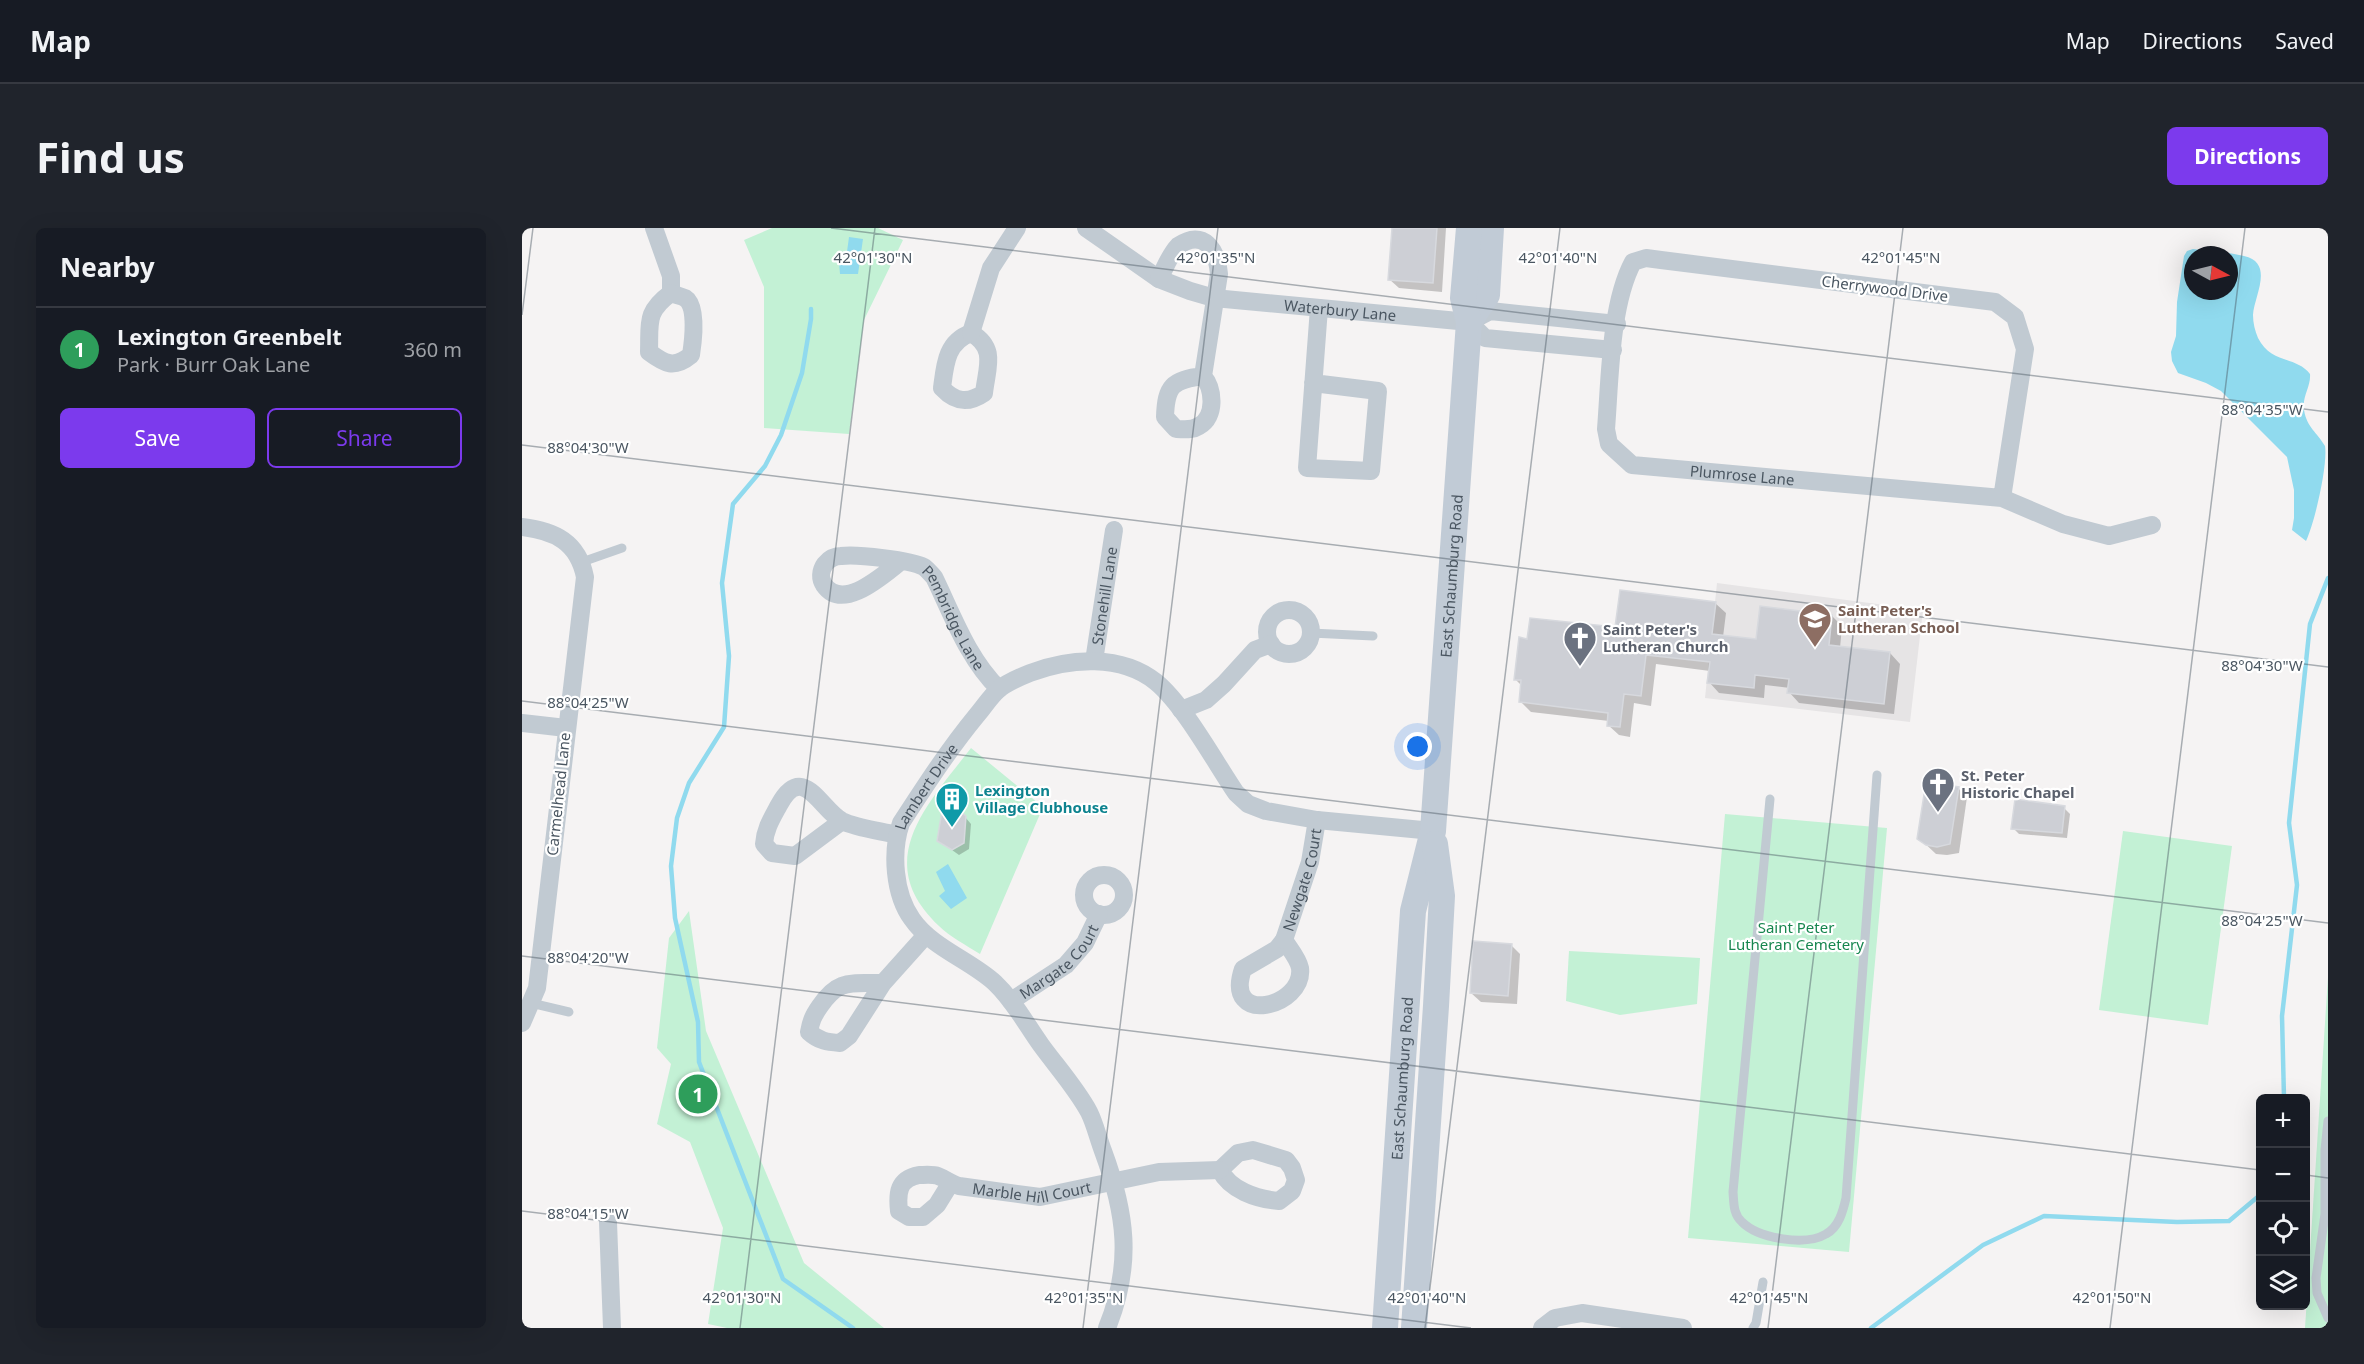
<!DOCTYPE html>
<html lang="en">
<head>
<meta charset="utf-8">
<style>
	:root { --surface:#171b24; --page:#20242c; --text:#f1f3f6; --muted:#9ea1a6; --line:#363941; --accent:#7c3aed }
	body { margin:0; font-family:"Noto Sans",sans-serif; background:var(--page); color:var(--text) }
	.controls { position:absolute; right:18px; bottom:18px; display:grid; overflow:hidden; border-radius:9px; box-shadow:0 6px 24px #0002 }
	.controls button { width:54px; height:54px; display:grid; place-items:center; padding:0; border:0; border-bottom:2px solid var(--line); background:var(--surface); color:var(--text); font:30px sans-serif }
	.compass { position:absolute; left:1662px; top:18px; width:54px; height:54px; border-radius:50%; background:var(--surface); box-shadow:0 6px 24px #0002; rotate:97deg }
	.you { position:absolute; left:896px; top:519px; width:21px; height:21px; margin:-15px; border:4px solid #fff; border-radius:50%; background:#1a73e8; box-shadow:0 0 0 9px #1a73e833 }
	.badge { display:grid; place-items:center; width:39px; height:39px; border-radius:50%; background:var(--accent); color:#fff; font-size:20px; font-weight:700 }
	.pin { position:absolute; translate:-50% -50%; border:3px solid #fff; box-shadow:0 2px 6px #0006 }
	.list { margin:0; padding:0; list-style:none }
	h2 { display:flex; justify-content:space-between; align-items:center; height:78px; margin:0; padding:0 24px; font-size:26px }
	h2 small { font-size:20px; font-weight:400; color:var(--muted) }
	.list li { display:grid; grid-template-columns:39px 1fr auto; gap:18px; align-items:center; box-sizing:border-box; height:84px; padding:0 24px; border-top:2px solid var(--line) }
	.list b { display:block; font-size:22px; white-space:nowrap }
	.list p { margin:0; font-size:20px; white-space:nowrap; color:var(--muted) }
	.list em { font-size:20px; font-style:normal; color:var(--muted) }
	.actions { display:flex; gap:12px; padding:18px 24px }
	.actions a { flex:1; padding:14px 0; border:2px solid var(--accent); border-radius:9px; text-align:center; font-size:21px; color:var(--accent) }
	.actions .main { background:var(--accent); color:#fff }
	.icon { flex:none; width:33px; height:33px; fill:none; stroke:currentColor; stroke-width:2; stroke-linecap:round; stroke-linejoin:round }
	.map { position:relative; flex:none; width:1806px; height:1100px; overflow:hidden; border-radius:9px }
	header { display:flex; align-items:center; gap:36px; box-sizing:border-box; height:84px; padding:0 30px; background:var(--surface); border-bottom:2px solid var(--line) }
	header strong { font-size:28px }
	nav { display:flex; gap:33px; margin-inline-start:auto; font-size:21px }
	.intro { display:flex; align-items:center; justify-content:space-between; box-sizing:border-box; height:144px; padding:0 36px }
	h1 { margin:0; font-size:42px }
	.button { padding:15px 27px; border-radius:9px; background:var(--accent); color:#fff; font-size:21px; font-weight:700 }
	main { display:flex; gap:36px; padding:0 36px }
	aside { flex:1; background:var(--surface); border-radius:9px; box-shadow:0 6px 24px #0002 }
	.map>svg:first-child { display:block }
</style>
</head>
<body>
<header>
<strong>Map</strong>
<nav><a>Map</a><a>Directions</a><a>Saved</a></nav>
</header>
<div class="intro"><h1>Find us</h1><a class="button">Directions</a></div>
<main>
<aside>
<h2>Nearby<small></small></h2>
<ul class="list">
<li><span class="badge" style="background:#2e9e5b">1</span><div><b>Lexington Greenbelt</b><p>Park · Burr Oak Lane</p></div><em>360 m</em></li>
</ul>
<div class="actions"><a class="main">Save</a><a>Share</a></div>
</aside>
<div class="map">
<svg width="1806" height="1100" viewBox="0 0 1806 1100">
	<rect width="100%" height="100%" fill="#f5f3f3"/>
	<polygon fill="#e6e4e5" points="1195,355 1401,382 1388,494 1183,470"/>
	<g fill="#c3f1d5">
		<polygon points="250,0 356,0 381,12 342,92 327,206 242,200 242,59 222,12"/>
		<path d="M449 520 521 579 458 726C444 717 428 709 417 698 348 633 406 576 449 520Z"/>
		<polygon points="1203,586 1365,600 1327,1024 1166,1010"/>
		<polygon points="1601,603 1710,618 1686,797 1577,782"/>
		<polygon points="167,683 184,803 282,1035 362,1100 205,1100 186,1096 201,1000 168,914 135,896 149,836 135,820 147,710"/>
		<polygon points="1047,723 1178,730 1175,776 1098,787 1044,773"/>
		<polygon points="1806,749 1806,1100 1783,1100"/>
	</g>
	<g fill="#90daee" fill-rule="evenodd">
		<polygon points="327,9 341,11 336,46 318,46 317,34 324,31"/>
		<path d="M1671 21C1688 23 1706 24 1722 28 1753 35 1732 68 1731 87 1731 95 1733 103 1736 110 1749 136 1774 128 1788 146 1789 159 1780 168 1782 182 1785 200 1795 204 1803 218 1806 236 1793 294 1784 313L1770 302 1772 290V262L1765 229 1699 163 1684 155 1656 145 1650 133 1649 124 1654 108 1655 74 1662 28 1665 23ZM1671 27H1707V63H1671Z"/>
		<polygon points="426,636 445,670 429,681 417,668 423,663 414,644"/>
	</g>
	<g fill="#0003">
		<polygon points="871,0 924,0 920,64 877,60 867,51"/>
		<polygon points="1193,375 1204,385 1201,409 1235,413 1310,388 1320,398 1318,420 1368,425 1378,436 1372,486 1277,475 1267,464 1268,460 1243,457 1242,470 1197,465 1187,454 1188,443 1134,436 1129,478 1112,475 1108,509 1097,507 1086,497 1087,493 1009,484 999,474 1000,458 993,451 1006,412 1095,401"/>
		<polygon points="1436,560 1445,569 1437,625 1425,627 1414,626 1397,610"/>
		<polygon points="1542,580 1548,586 1545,610 1497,606 1491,600"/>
		<polygon points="443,589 449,596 447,621 437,627 416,612"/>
		<polygon points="989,717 998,726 995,776 959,774 949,765"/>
	</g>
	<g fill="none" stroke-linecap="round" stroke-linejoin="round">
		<g stroke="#90daee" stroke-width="4.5">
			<polyline points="289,81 289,91 280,145 259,207 243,238 211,276 200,355 207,428 202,499 167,555 155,590 149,638 153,690 176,794 177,834 261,1051 331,1100"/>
			<polyline points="1762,870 1760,788 1775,657 1767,595 1788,396 1806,350"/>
			<polyline points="1349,1100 1461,1017 1522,988 1655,994 1707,993 1738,967"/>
		</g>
	</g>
	<g fill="#cdcfd5" stroke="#d7d9de" stroke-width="1.5">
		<polygon points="870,0 915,0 911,55 866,52"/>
		<polygon points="1098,362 1194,374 1190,406 1234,411 1238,378 1310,387 1307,417 1368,424 1362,476 1265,465 1267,451 1233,447 1232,460 1185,455 1188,434 1124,427 1119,468 1102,466 1098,499 1085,498 1086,485 997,474 999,452 992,452 997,409 1005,411 1008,390 1093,399"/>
		<polygon points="1404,554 1437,559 1428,616 1415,619 1404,617 1395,611"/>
		<polygon points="1493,571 1543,578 1540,605 1489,601"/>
		<polygon points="434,580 444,588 442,615 430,622 415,613 420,583"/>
		<polygon points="951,713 990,716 986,768 948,765"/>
	</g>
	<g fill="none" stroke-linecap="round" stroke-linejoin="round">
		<g stroke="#c1cad2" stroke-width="9">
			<polyline points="60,334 100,320"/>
			<polyline points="789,405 851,408"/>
			<path d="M1248 571 1211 964C1212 975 1211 986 1220 994 1237 1011 1284 1018 1304 1006 1317 999 1321 983 1324 970L1355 547"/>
			<polyline points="9,775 47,784"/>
			<polyline points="1806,893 1803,922 1803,986 1794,1050 1795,1065 1806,1090"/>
			<polyline points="1231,1100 1234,1095 1241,1054"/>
		</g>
		<g stroke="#c1cad2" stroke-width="18">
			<polyline points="132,0 149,48 149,65"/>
			<path id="s1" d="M564 0 637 51 668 63 692 70 947 94 968 83 1095 96"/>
			<path d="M637 51C643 40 648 26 656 18 682 0 695 22 697 46L681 148C692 161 694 189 677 198 669 203 662 201 654 201L643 189C644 158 650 152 681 148"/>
			<path d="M149 65C153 67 159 68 163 70 176 78 171 114 169 127 152 141 143 136 127 124 128 95 123 84 149 65Z"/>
			<polyline points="947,94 963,110 1091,122"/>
			<path d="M449 105C475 120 465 139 462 165 446 176 433 174 420 160 423 137 424 114 449 105Z"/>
			<polyline points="449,105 469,40 495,0"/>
			<polyline points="791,155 856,163 849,243 785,240 797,80"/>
			<path id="s2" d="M1480 270 1503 121 1493 89 1473 74 1139 32 1124 30 1111 34C1088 77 1088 152 1084 201L1087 216 1110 237 1480 270 1541 296 1587 308 1630 297"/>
			<path d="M0 299C33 303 56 314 63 349L15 760 0 795"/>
			<path id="s3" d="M378 334C361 347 321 384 302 357 298 351 298 343 303 336 307 331 313 328 319 328 335 326 388 332 402 339 406 342 409 346 412 349 431 388 446 431 477 461"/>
			<circle cx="767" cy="404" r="22"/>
			<path id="s4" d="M572 433 592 302"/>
			<polyline points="659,482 684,472 702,456 733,422 749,416"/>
			<polyline points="0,495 44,500"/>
			<path d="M320 593 273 628 250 625 242 616C243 601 250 590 257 577 281 533 298 581 320 593 334 600 359 603 375 607"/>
			<circle cx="582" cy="667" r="20"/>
			<path d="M762 712C767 720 776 730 778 740 783 779 701 799 721 741L755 721Z"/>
			<path id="s5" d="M762 712 788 634 795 592"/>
			<path d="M361 755C329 756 317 750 298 778 291 788 289 793 287 804 297 813 305 814 318 815L327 808 361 755 404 707"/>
			<path id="s6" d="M489 773 544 737 563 715 577 686"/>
			<path d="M731 922 764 932 770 940 774 952 770 963 757 973C734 971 708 962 698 942L716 925Z"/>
			<path id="s7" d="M428 956 415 977 401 989H387L377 983C375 965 376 951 397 947 402 947 411 946 416 948 424 951 429 956 437 958L518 969 637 944 698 942"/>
			<polyline points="86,994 90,1100"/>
			<path id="s8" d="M585 1100C611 1036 604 985 581 923 576 910 573 896 567 884 554 860 535 839 519 817 504 796 492 773 473 755 448 732 410 720 390 691 372 666 369 624 379 595 403 558 427 521 455 487 462 479 468 469 476 462 484 455 498 449 508 445 548 430 599 426 634 454 662 477 693 534 714 565L726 576 744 583 795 592 911 603"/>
			<polyline points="1020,1100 1033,1090 1060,1085 1161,1100"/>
		</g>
		<g stroke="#c1cbd6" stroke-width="26">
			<polyline points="947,94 965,67 969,0"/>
			<path id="s9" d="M863 1100 891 683 911 603 947 94 941 70 947 0"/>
			<polyline points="892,1100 914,778 920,668 913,616"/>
		</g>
	</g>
	<path fill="none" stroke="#4a5661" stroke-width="1.5" stroke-opacity="0.45" d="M309 0 1806 184M0 87 11 0M0 217 1806 439M0 473 1806 695M0 728 1738 942M1784 947 1806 950M0 983 949 1100M218 1100 353 0M561 1100 696 0M903 1100 1038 0M1246 1100 1381 0M1588 1100 1723 0"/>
	<defs>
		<symbol id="school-pin" viewBox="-11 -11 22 30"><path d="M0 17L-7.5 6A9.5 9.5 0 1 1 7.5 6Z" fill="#8d6e63" stroke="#fff"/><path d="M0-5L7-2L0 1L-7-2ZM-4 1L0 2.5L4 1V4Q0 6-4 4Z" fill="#fff"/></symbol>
		<symbol id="church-pin" viewBox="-11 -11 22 30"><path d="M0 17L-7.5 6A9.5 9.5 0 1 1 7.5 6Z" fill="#6b7280" stroke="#fff"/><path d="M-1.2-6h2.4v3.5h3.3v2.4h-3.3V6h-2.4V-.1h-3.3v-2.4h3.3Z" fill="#fff"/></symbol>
		<symbol id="building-pin" viewBox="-11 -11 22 30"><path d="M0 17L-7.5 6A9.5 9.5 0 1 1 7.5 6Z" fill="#0f9aa8" stroke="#fff"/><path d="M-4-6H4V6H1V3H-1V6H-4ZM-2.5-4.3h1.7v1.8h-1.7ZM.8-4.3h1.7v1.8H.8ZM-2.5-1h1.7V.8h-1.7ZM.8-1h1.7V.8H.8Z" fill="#fff"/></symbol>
	</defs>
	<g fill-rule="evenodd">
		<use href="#school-pin" x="1274" y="372" width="38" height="52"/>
		<use href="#church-pin" x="1039" y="391" width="38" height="52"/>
		<use href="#church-pin" x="1397" y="537" width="38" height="52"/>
		<use href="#building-pin" x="411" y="552" width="38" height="52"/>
	</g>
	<g text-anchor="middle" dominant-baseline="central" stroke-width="4.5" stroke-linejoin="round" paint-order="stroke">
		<g font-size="15" fill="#4a5661" stroke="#fff">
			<text transform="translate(1363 60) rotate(7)">Cherrywood Drive</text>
			<text stroke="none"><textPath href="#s1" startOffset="274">Waterbury Lane</textPath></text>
			<text stroke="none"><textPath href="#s2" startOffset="902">Plumrose Lane</textPath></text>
			<text stroke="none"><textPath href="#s9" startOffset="756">East Schaumburg Road</textPath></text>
			<text stroke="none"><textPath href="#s4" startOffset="66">Stonehill Lane</textPath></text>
			<text stroke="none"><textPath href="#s3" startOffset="273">Pembridge Lane</textPath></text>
			<text stroke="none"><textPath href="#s8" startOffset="632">Lambert Drive</textPath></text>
			<text transform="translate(36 566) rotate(-84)">Carmelhead Lane</text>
			<text stroke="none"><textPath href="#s5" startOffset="63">Newgate Court</textPath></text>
			<text stroke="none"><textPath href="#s6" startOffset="63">Margate Court</textPath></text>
			<text stroke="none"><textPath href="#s9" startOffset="250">East Schaumburg Road</textPath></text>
			<text stroke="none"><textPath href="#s7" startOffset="232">Marble Hill Court</textPath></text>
		</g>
		<g font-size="15" font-weight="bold" fill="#785e54" stroke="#fff" text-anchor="start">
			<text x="1316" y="382">Saint Peter's<tspan x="1316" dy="17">Lutheran School</tspan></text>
		</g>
		<g font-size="15" font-weight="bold" fill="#5b616d" stroke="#fff" text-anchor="start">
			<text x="1081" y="401">Saint Peter's<tspan x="1081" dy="17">Lutheran Church</tspan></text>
			<text x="1439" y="547">St. Peter<tspan x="1439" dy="17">Historic Chapel</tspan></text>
		</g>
		<g font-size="15" font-weight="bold" fill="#0d838f" stroke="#fff" text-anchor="start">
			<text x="453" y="562">Lexington<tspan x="453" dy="17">Village Clubhouse</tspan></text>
		</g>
		<g font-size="15" fill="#17864f" stroke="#fff">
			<text x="1274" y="699">Saint Peter<tspan x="1274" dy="17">Lutheran Cemetery</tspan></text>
		</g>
	</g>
	<g font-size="15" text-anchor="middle" fill="#4a5661" stroke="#fff" stroke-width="4.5" stroke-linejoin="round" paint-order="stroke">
		<text x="351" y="35">42°01'30"N</text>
		<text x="694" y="35">42°01'35"N</text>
		<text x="1036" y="35">42°01'40"N</text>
		<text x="1379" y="35">42°01'45"N</text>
		<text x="1740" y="187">88°04'35"W</text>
		<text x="66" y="225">88°04'30"W</text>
		<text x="1740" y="443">88°04'30"W</text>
		<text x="66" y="480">88°04'25"W</text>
		<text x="1740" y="698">88°04'25"W</text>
		<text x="66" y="735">88°04'20"W</text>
		<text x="66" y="991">88°04'15"W</text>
		<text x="220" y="1075">42°01'30"N</text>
		<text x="562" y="1075">42°01'35"N</text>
		<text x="905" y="1075">42°01'40"N</text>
		<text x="1247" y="1075">42°01'45"N</text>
		<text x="1590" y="1075">42°01'50"N</text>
	</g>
</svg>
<div class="controls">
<button>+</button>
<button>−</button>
<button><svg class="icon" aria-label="locate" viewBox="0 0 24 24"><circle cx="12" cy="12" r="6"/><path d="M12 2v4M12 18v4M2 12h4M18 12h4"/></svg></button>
<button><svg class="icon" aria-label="layers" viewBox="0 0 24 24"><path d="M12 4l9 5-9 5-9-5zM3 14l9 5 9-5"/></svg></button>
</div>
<svg class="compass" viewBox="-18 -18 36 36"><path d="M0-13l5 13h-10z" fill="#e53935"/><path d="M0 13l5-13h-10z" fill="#9ea1a6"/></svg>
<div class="you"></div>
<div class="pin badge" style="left:176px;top:866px;background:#2e9e5b">1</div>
</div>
</main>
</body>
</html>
